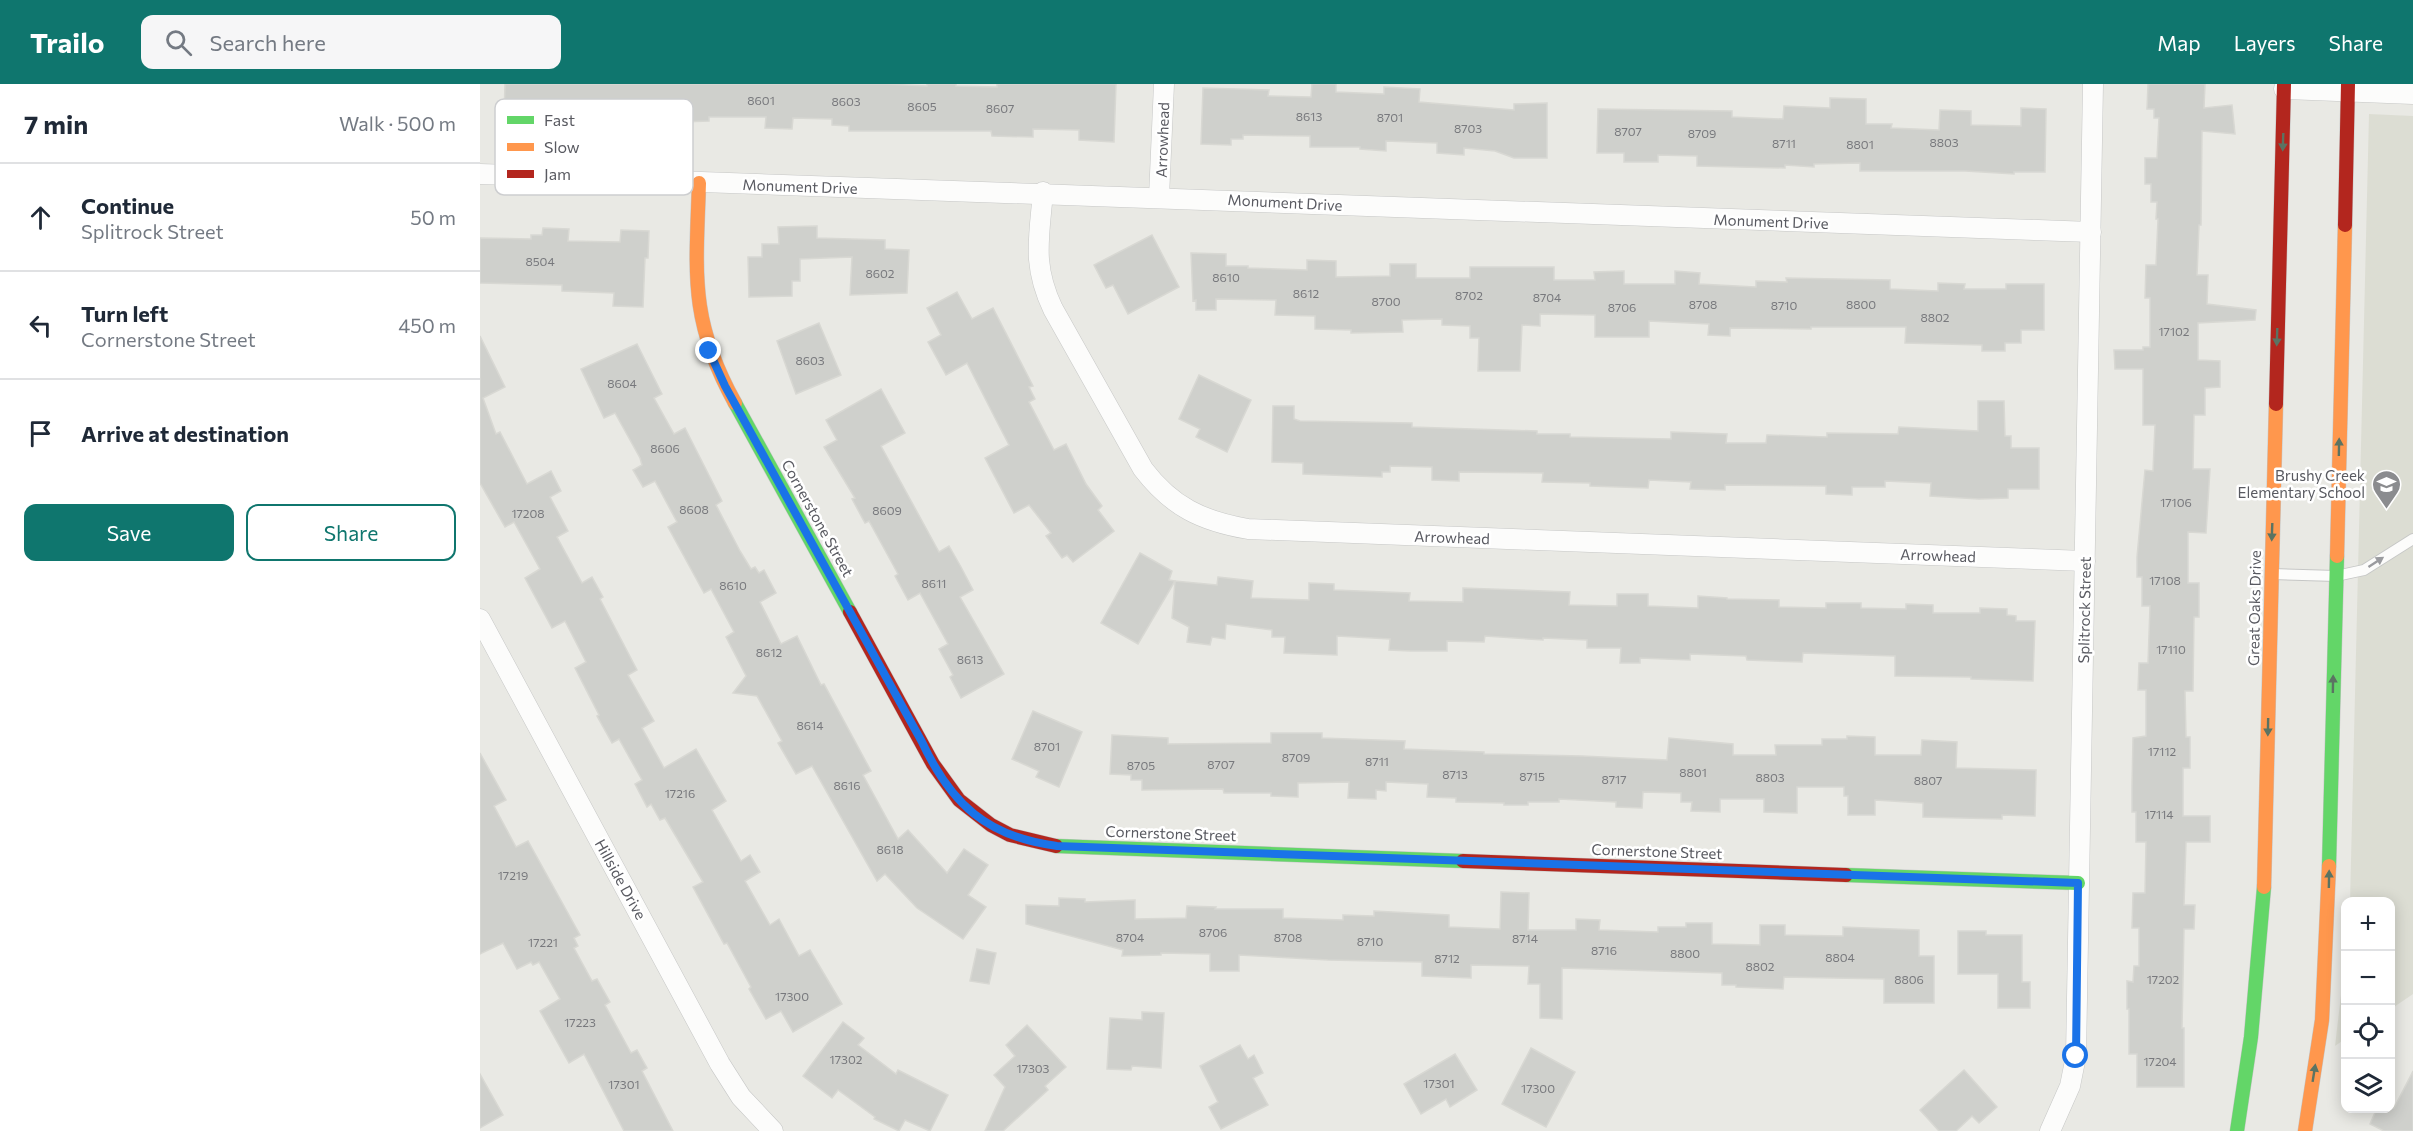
<!DOCTYPE html>
<html lang="en">
<head>
<meta charset="utf-8">
<style>
	:root { --surface:#fff; --page:#f6f6f7; --text:#1f2937; --muted:#747a83; --line:#e0e1e3; --accent:#0f766e }
	body { margin:0; font-family:Commissioner,sans-serif; background:var(--page); color:var(--text) }
	.controls { position:absolute; right:18px; bottom:18px; display:grid; overflow:hidden; border-radius:12px; box-shadow:0 3px 15px #0003 }
	.controls button { width:54px; height:54px; display:grid; place-items:center; padding:0; border:0; border-bottom:2px solid var(--line); background:var(--surface); color:var(--text); font:30px sans-serif }
	.stop { position:absolute; width:18px; height:18px; margin:-14px; border:4px solid #1a73e8; border-radius:50%; background:#fff }
	.stop.end { background:#1a73e8; border-color:#fff; box-shadow:0 2px 6px #0008 }
	.list { margin:0; padding:0; list-style:none }
	h2 { display:flex; justify-content:space-between; align-items:center; height:78px; margin:0; padding:0 24px; font-size:26px }
	h2 small { font-size:20px; font-weight:400; color:var(--muted) }
	.list li { display:grid; grid-template-columns:39px 1fr auto; gap:18px; align-items:center; box-sizing:border-box; height:108px; padding:0 24px; border-top:2px solid var(--line) }
	.list b { display:block; font-size:22px; white-space:nowrap }
	.list p { margin:0; font-size:20px; white-space:nowrap; color:var(--muted) }
	.list em { font-size:20px; font-style:normal; color:var(--muted) }
	.actions { display:flex; gap:12px; padding:18px 24px }
	.actions a { flex:1; padding:14px 0; border:2px solid var(--accent); border-radius:12px; text-align:center; font-size:21px; color:var(--accent) }
	.actions .main { background:var(--accent); color:#fff }
	.icon { flex:none; width:33px; height:33px; fill:none; stroke:currentColor; stroke-width:2; stroke-linecap:round; stroke-linejoin:round }
	.map { position:relative; flex:none; width:1933px; height:1047px; overflow:hidden }
	header { display:flex; align-items:center; gap:36px; box-sizing:border-box; height:84px; padding:0 30px; background:var(--accent); color:#fff }
	header strong { font-size:28px }
	nav { display:flex; gap:33px; margin-inline-start:auto; font-size:21px }
	.search { width:420px; height:54px; background:var(--page); display:flex; align-items:center; gap:15px; box-sizing:border-box; padding:0 21px; border-radius:12px; color:var(--muted); font-size:22px }
	main { display:flex }
	aside { flex:1; background:var(--surface) }
	.map>svg:first-child { display:block }
</style>
</head>
<body>
<header>
<strong>Trailo</strong>
<div class="search"><svg class="icon" aria-label="search" viewBox="0 0 24 24"><circle cx="10" cy="10" r="6"/><path d="M15 15l6 6"/></svg>Search here</div>
<nav><a>Map</a><a>Layers</a><a>Share</a></nav>
</header>
<main>
<aside>
<h2>7 min<small>Walk · 500 m</small></h2>
<ul class="list">
<li><svg class="icon" aria-label="ahead" viewBox="0 0 24 24"><path d="M12 20V5M6 11l6-6 6 6"/></svg><div><b>Continue</b><p>Splitrock Street</p></div><em>50 m</em></li>
<li><svg class="icon" aria-label="left" viewBox="0 0 24 24"><path d="M17 20v-9H6M10 6l-5 5 5 5"/></svg><div><b>Turn left</b><p>Cornerstone Street</p></div><em>450 m</em></li>
<li><svg class="icon" aria-label="arrive" viewBox="0 0 24 24"><path d="M6 21V4h12l-3 4 3 4H6"/></svg><div><b>Arrive at destination</b></div></li>
</ul>
<div class="actions"><a class="main">Save</a><a>Share</a></div>
</aside>
<div class="map">
<svg width="1933" height="1047" viewBox="0 0 1933 1047">
	<rect width="100%" height="100%" fill="#e9e9e4"/>
	<g fill="#dcddd3">
		<polygon points="1889,30 1933,32 1933,910 1911,925 1910,818 1870,818"/>
		<polygon points="1865,877 1865,955 1855,962"/>
	</g>
	<g fill="#cfd0cc" stroke="#d8d8d3" stroke-width="1.5">
		<polygon points="25,0 406,0 447,2 447,0 476,0 476,2 517,3 517,0 636,0 634,58 599,56 599,46 553,45 553,53 512,52 511,47 369,47 369,42 352,41 352,35 313,34 312,45 285,44 286,33 229,33 229,37 174,39 175,26 128,24 128,37 46,36 46,33 24,32"/>
		<polygon points="832,0 856,0 856,8 904,10 904,3 940,5 939,18 1034,26 1034,20 1067,19 1067,74 1034,74 1015,67 984,64 984,71 957,69 957,59 906,57 906,67 880,65 880,63 830,63 830,52 763,51 763,55 751,55 751,61 721,60 723,4 789,6 788,12 831,13"/>
		<polygon points="1668,0 1725,0 1724,24 1752,21 1755,50 1722,47 1721,141 1719,141 1717,191 1728,191 1727,220 1776,226 1775,236 1718,239 1718,276 1740,277 1740,303 1725,304 1725,331 1714,331 1713,385 1730,385 1726,449 1708,448 1708,499 1719,499 1719,533 1714,533 1713,607 1705,607 1706,653 1710,653 1710,684 1703,684 1703,732 1730,732 1730,758 1706,758 1704,821 1715,821 1714,845 1704,845 1702,944 1704,944 1704,1003 1657,1003 1657,970 1649,970 1649,925 1647,925 1647,897 1653,898 1654,882 1659,882 1659,844 1652,844 1653,809 1665,809 1666,758 1656,758 1656,728 1652,728 1652,703 1653,654 1666,652 1666,606 1658,606 1659,579 1668,579 1670,522 1662,522 1662,493 1657,493 1657,473 1665,386 1673,387 1675,341 1663,341 1663,285 1635,285 1634,266 1663,266 1663,263 1670,263 1670,214 1665,214 1666,181 1676,181 1678,135 1676,135 1677,118 1671,118 1671,100 1665,100 1665,74 1677,74 1679,34 1674,34 1674,25 1667,25"/>
		<polygon points="1350,14 1386,15 1386,40 1412,40 1411,44 1459,46 1460,26 1491,27 1491,41 1541,42 1541,24 1566,25 1565,88 1534,88 1534,90 1485,87 1380,87 1380,79 1334,80 1334,83 1305,81 1305,84 1217,82 1217,72 1178,71 1178,78 1144,78 1144,69 1117,69 1118,25 1252,27 1252,33 1303,35 1304,22 1350,24"/>
		<polygon points="337,142 337,154 405,156 405,165 429,166 427,209 370,211 372,173 320,175 320,197 312,197 312,212 269,213 268,173 282,173 282,160 299,160 298,143"/>
		<polygon points="63,144 89,145 88,157 140,158 141,146 169,147 168,174 165,174 163,223 133,222 134,209 82,207 82,201 0,199 0,154 51,155 51,151 62,151"/>
		<polygon points="672,151 699,203 648,230 633,201 626,204 614,181"/>
		<polygon points="711,169 746,170 746,182 768,182 768,184 827,186 827,176 856,177 856,193 910,192 910,180 936,180 936,194 990,194 990,183 1074,183 1074,196 1115,196 1114,188 1144,187 1144,200 1195,200 1195,187 1220,189 1219,200 1276,203 1276,197 1307,198 1306,194 1410,196 1410,205 1458,207 1458,199 1485,200 1484,205 1526,205 1526,200 1564,200 1564,246 1541,246 1541,259 1525,259 1525,267 1502,267 1502,261 1425,259 1426,243 1331,243 1331,245 1250,244 1250,252 1228,251 1229,240 1169,237 1169,253 1115,253 1115,231 1060,230 1060,242 1042,241 1040,287 998,287 999,254 990,254 990,242 962,241 962,235 922,236 923,248 871,249 871,246 835,245 835,232 795,231 796,216 736,215 736,226 716,226 716,216 713,217"/>
		<polygon points="477,208 492,235 513,224 553,302 549,303 555,315 549,318 574,366 586,360 606,400 622,422 618,426 634,447 593,478 587,471 582,474 566,452 571,449 549,421 534,429 505,374 529,361 515,334 487,279 466,291 448,258 461,251 447,224"/>
		<polygon points="339,239 361,291 316,310 297,257"/>
		<polygon points="0,252 25,303 3,314 16,350 20,348 47,400 71,387 81,407 70,413 88,447 77,453 102,499 112,493 123,513 120,515 157,586 148,591 174,637 162,644 184,684 216,665 246,717 232,726 261,777 270,771 280,788 265,797 290,841 299,835 319,872 330,866 362,920 313,948 301,927 286,935 269,905 271,903 247,859 244,860 213,803 223,798 185,734 180,736 171,720 167,723 155,700 162,696 139,655 132,659 117,632 119,631 95,584 106,578 85,537 72,544 45,494 60,485 34,438 25,443 0,399"/>
		<polygon points="157,260 182,310 174,314 194,350 205,344 242,417 236,421 260,467 271,485 275,483 279,489 284,486 296,509 280,518 301,560 317,552 341,601 344,600 391,687 383,691 418,755 428,746 467,789 484,765 508,781 488,811 506,823 483,855 437,824 405,790 397,797 332,682 316,690 298,659 302,657 277,612 253,609 266,592 246,553 254,548 231,505 224,509 188,443 197,438 175,397 163,403 153,386 162,381 160,374 135,329 124,334 101,285"/>
		<polygon points="719,291 771,316 747,368 716,353 720,345 699,335"/>
		<polygon points="401,305 425,349 401,362 459,468 469,462 481,483 493,506 480,513 524,590 481,614 470,593 473,591 459,565 468,560 440,509 428,516 415,492 418,490 389,437 385,439 372,415 375,414 344,363 357,356 346,336"/>
		<polygon points="1498,317 1524,317 1525,352 1531,352 1531,364 1559,364 1559,405 1528,405 1528,414 1499,415 1450,412 1451,399 1405,397 1405,403 1372,403 1372,411 1346,410 1346,402 1245,401 1245,406 1210,405 1211,398 1169,396 1168,404 1110,402 1110,399 1062,398 1063,389 979,388 979,397 952,396 952,383 910,382 910,388 902,388 902,393 823,390 823,379 792,378 793,322 814,322 814,335 820,337 932,339 932,343 1057,347 1057,350 1090,350 1090,353 1191,355 1191,348 1247,350 1246,359 1286,359 1287,351 1347,353 1347,349 1418,350 1419,343 1498,347"/>
		<polygon points="660,469 692,487 689,496 695,497 658,560 621,539"/>
		<polygon points="738,493 773,497 771,514 829,516 829,499 854,500 854,506 930,509 929,517 983,518 983,504 1090,508 1089,521 1137,522 1137,510 1168,510 1168,522 1218,524 1218,512 1247,514 1247,515 1299,516 1299,523 1346,524 1346,519 1381,519 1381,524 1426,525 1426,520 1453,521 1453,529 1500,529 1500,524 1527,525 1527,531 1536,532 1536,537 1555,537 1553,597 1491,595 1491,593 1415,592 1415,572 1323,569 1322,578 1267,576 1266,572 1210,570 1210,576 1160,574 1160,579 1140,579 1141,564 1107,564 1107,556 1063,554 1063,556 1005,552 1004,558 967,557 967,567 931,567 909,566 910,555 857,552 857,571 804,569 805,553 792,553 792,546 746,540 745,555 732,553 730,561 707,558 709,543 692,534 695,497 737,501"/>
		<polygon points="553,627 602,648 579,703 556,693 559,687 532,675"/>
		<polygon points="791,649 842,649 842,654 925,657 924,665 1004,668 1004,670 1102,672 1187,676 1189,654 1253,660 1253,671 1296,671 1295,661 1342,661 1342,655 1367,655 1367,652 1395,653 1395,671 1441,671 1442,656 1477,658 1476,684 1556,686 1555,732 1522,731 1522,735 1443,733 1443,719 1395,716 1395,731 1368,731 1368,712 1364,712 1364,703 1317,703 1317,729 1284,728 1284,715 1240,715 1240,728 1211,727 1212,718 1201,718 1201,709 1163,708 1162,724 1136,723 1136,718 1079,715 1079,718 1048,718 1048,721 1024,721 1024,719 976,718 976,714 947,713 948,700 906,698 906,707 896,706 896,715 868,714 869,698 818,699 818,713 791,712 791,709 744,709 743,705 662,706 662,696 651,696 651,691 630,690 632,651 688,654 688,660 791,659"/>
		<polygon points="0,669 26,716 14,722 36,763 48,757 100,851 94,854 98,862 94,864 112,897 117,895 130,918 125,921 151,969 157,966 167,984 162,987 193,1047 144,1047 104,970 89,979 60,927 80,915 59,878 53,881 51,878 37,885 23,859 0,870"/>
		<polygon points="1021,808 1049,809 1048,846 1096,846 1096,835 1120,836 1119,846 1178,848 1178,843 1206,843 1206,839 1232,839 1232,860 1280,861 1280,841 1305,841 1305,851 1363,852 1363,843 1439,846 1439,872 1454,872 1454,919 1404,919 1404,895 1304,893 1303,905 1256,903 1256,901 1242,901 1242,889 1082,884 1082,935 1060,934 1060,900 1048,900 1049,882 991,881 991,894 942,892 942,878 848,876 759,871 759,887 730,887 730,870 681,869 681,871 642,872 643,866 546,840 546,821 579,822 579,814 605,815 605,818 655,816 655,835 706,834 707,822 736,823 735,825 803,825 803,834 863,836 863,831 894,832 894,827 969,831 969,843 1020,845"/>
		<polygon points="1478,847 1506,847 1506,851 1542,851 1542,898 1550,898 1550,924 1518,924 1518,890 1478,890"/>
		<polygon points="497,865 516,869 509,900 490,897"/>
		<polygon points="662,928 684,929 681,984 652,982 651,986 627,985 630,934 662,936"/>
		<polygon points="363,938 384,954 378,961 416,990 418,986 468,1011 450,1047 425,1036 419,1047 394,1035 395,1033 358,1006 352,1014 323,992"/>
		<polygon points="547,941 586,983 565,1002 568,1006 523,1047 505,1047 525,1003 514,991 535,972 526,961"/>
		<polygon points="760,961 768,975 774,971 783,989 773,994 788,1021 741,1045 729,1023 738,1018 720,982"/>
		<polygon points="1051,964 1095,988 1066,1043 1022,1020"/>
		<polygon points="975,970 997,1006 970,1023 966,1015 941,1030 924,1000"/>
		<polygon points="1484,986 1517,1023 1499,1039 1492,1032 1476,1047 1459,1047 1440,1026"/>
		<polygon points="1933,987 1933,1047 1904,1047 1890,1040 1897,1024 1914,1024"/>
		<polygon points="0,990 23,1031 0,1044"/>
	</g>
	<g fill="none" stroke-linecap="round" stroke-linejoin="round">
		<defs>
			<polyline id="lane" points="1793,490 1856,492 1884,486 1933,455"/>
			<g id="street">
				<polyline points="1804,5 1933,10"/>
				<polyline points="0,90 1611,148"/>
				<path d="M563 108C559 155 552 181 573 225L663 385C692 423 722 437 768 445L1605 477"/>
				<polyline points="679,113 684,0"/>
				<polyline points="0,535 240,980 261,1013 293,1047"/>
				<polyline points="1570,1047 1590,1002 1596,972 1613,0"/>
			</g>
			<g id="fast">
				<polyline points="255,319 370,528"/>
				<polyline points="576,762 983,777"/>
				<polyline points="1849,782 1857,472"/>
				<polyline points="1366,791 1598,799"/>
				<polyline points="1757,1047 1771,953 1784,803"/>
			</g>
			<g id="slow">
				<path d="M219 99C216 190 209 236 255 319"/>
				<polyline points="1857,472 1865,141"/>
				<polyline points="1784,803 1796,320"/>
				<polyline points="1825,1047 1842,936 1849,782"/>
			</g>
			<g id="jam">
				<polyline points="1865,141 1868,0"/>
				<polyline points="1796,320 1804,0"/>
				<polyline points="370,528 453,680 479,716 511,741 530,751 576,762"/>
				<polyline points="983,777 1366,791"/>
			</g>
		</defs>
		<use href="#lane" stroke="#c6c7c6" stroke-width="12"/>
		<use href="#street" stroke="#c6c7c6" stroke-width="21"/>
		<use href="#fast" stroke="#c6c6c6" stroke-width="15"/>
		<use href="#slow" stroke="#c6c6c6" stroke-width="15"/>
		<use href="#jam" stroke="#c6c6c6" stroke-width="15"/>
		<use href="#lane" stroke="#fcfcfb" stroke-width="10"/>
		<use href="#street" stroke="#fcfcfb" stroke-width="20"/>
		<use href="#fast" stroke="#63d668" stroke-width="14"/>
		<use href="#slow" stroke="#ff974d" stroke-width="14"/>
		<use href="#jam" stroke="#b3261e" stroke-width="14"/>
	</g>
	<defs><path id="oneway-solid" d="M-6-.8H1V-3.2L6.5 0L1 3.2V.8H-6Z" transform="scale(1.5)"/></defs>
	<g fill="#5b7362">
		<use href="#oneway-solid" transform="translate(1803 58) rotate(92)"/>
		<use href="#oneway-solid" transform="translate(1797 253) rotate(92)"/>
		<use href="#oneway-solid" transform="translate(1859 363) rotate(-89)"/>
		<use href="#oneway-solid" transform="translate(1792 448) rotate(92)"/>
		<use href="#oneway-solid" transform="translate(1853 600) rotate(-89)"/>
		<use href="#oneway-solid" transform="translate(1788 643) rotate(91)"/>
		<use href="#oneway-solid" transform="translate(1849 795) rotate(-89)"/>
		<use href="#oneway-solid" transform="translate(1834 989) rotate(-81)"/>
	</g>
	<use fill="#9a9b9f" href="#oneway-solid" transform="translate(1896 478) rotate(-33)"/>
	<g fill="none" stroke-linecap="round" stroke-linejoin="round">
		<path stroke="#1a73e8" stroke-width="8" d="M229 267 245 302 442 658C471 720 507 753 577 762L1598 799 1596 972"/>
	</g>
	<defs>
		<symbol id="school-pin" viewBox="-11 -11 22 30"><path d="M0 17L-7.5 6A9.5 9.5 0 1 1 7.5 6Z" fill="#8b8c8f" stroke="#fff"/><path d="M0-5L7-2L0 1L-7-2ZM-4 1L0 2.5L4 1V4Q0 6-4 4Z" fill="#fff"/></symbol>
	</defs>
	<g fill-rule="evenodd">
		<use href="#school-pin" x="1890" y="384" width="33" height="45"/>
	</g>
	<g text-anchor="middle" dominant-baseline="central" stroke-width="5" stroke-linejoin="round" paint-order="stroke">
		<g font-size="12" fill="#78797d">
			<text x="281" y="16">8601</text>
			<text x="366" y="17">8603</text>
			<text x="442" y="22">8605</text>
			<text x="520" y="24">8607</text>
			<text x="829" y="32">8613</text>
			<text x="910" y="33">8701</text>
			<text x="988" y="44">8703</text>
			<text x="1148" y="47">8707</text>
			<text x="1222" y="49">8709</text>
			<text x="1464" y="58">8803</text>
			<text x="1304" y="59">8711</text>
			<text x="1380" y="60">8801</text>
			<text x="60" y="177">8504</text>
			<text x="400" y="189">8602</text>
			<text x="746" y="193">8610</text>
			<text x="826" y="209">8612</text>
			<text x="989" y="211">8702</text>
			<text x="1067" y="213">8704</text>
			<text x="906" y="217">8700</text>
			<text x="1223" y="220">8708</text>
			<text x="1381" y="220">8800</text>
			<text x="1304" y="221">8710</text>
			<text x="1142" y="223">8706</text>
			<text x="1455" y="233">8802</text>
			<text x="1694" y="247">17102</text>
			<text x="330" y="276">8603</text>
			<text x="142" y="299">8604</text>
			<text x="185" y="364">8606</text>
			<text x="1696" y="418">17106</text>
			<text x="214" y="425">8608</text>
			<text x="407" y="426">8609</text>
			<text x="48" y="429">17208</text>
			<text x="1685" y="496">17108</text>
			<text x="454" y="499">8611</text>
			<text x="253" y="501">8610</text>
			<text x="1691" y="565">17110</text>
			<text x="289" y="568">8612</text>
			<text x="490" y="575">8613</text>
			<text x="330" y="641">8614</text>
			<text x="567" y="662">8701</text>
			<text x="1682" y="667">17112</text>
			<text x="816" y="673">8709</text>
			<text x="897" y="677">8711</text>
			<text x="741" y="680">8707</text>
			<text x="661" y="681">8705</text>
			<text x="1213" y="688">8801</text>
			<text x="975" y="690">8713</text>
			<text x="1052" y="692">8715</text>
			<text x="1290" y="693">8803</text>
			<text x="1134" y="695">8717</text>
			<text x="1448" y="696">8807</text>
			<text x="367" y="701">8616</text>
			<text x="200" y="709">17216</text>
			<text x="1679" y="730">17114</text>
			<text x="410" y="765">8618</text>
			<text x="33" y="791">17219</text>
			<text x="733" y="848">8706</text>
			<text x="650" y="853">8704</text>
			<text x="808" y="853">8708</text>
			<text x="1045" y="854">8714</text>
			<text x="890" y="857">8710</text>
			<text x="63" y="858">17221</text>
			<text x="1124" y="866">8716</text>
			<text x="1205" y="869">8800</text>
			<text x="1360" y="873">8804</text>
			<text x="967" y="874">8712</text>
			<text x="1280" y="882">8802</text>
			<text x="1429" y="895">8806</text>
			<text x="1683" y="895">17202</text>
			<text x="312" y="912">17300</text>
			<text x="100" y="938">17223</text>
			<text x="366" y="975">17302</text>
			<text x="1680" y="977">17204</text>
			<text x="553" y="984">17303</text>
			<text x="959" y="999">17301</text>
			<text x="144" y="1000">17301</text>
			<text x="1058" y="1004">17300</text>
		</g>
		<g font-size="15" fill="#595a61" stroke="#fff">
			<text transform="translate(682 56) rotate(-88)">Arrowhead</text>
			<text transform="translate(320 102) rotate(2)">Monument Drive</text>
			<text transform="translate(805 118) rotate(3)">Monument Drive</text>
			<text transform="translate(1291 137) rotate(2)">Monument Drive</text>
			<text transform="translate(338 434) rotate(61)">Cornerstone Street</text>
			<text transform="translate(972 453) rotate(2)">Arrowhead</text>
			<text transform="translate(1458 471) rotate(2)">Arrowhead</text>
			<text transform="translate(1774 524) rotate(-89)">Great Oaks Drive</text>
			<text transform="translate(1604 526) rotate(-89)">Splitrock Street</text>
			<text transform="translate(691 749) rotate(2)">Cornerstone Street</text>
			<text transform="translate(1177 767) rotate(2)">Cornerstone Street</text>
			<text transform="translate(141 795) rotate(61)">Hillside Drive</text>
		</g>
		<g font-size="15" fill="#595a61" stroke="#fff" text-anchor="end">
			<text x="1885" y="391">Brushy Creek<tspan x="1885" dy="17">Elementary School</tspan></text>
		</g>
	</g>
	<rect x="15" y="15" width="198" height="96" rx="9" fill="#fff" stroke="#cdced0" stroke-width="1.5"/>
	<rect x="27" y="32" width="27" height="8" fill="#63d668"/>
	<rect x="27" y="59" width="27" height="8" fill="#ff974d"/>
	<rect x="27" y="86" width="27" height="8" fill="#b3261e"/>
	<g font-size="16" fill="#595a61">
		<text x="64" y="42">Fast</text>
		<text x="64" y="69">Slow</text>
		<text x="64" y="96">Jam</text>
	</g>
</svg>
<div class="controls">
<button>+</button>
<button>−</button>
<button><svg class="icon" aria-label="locate" viewBox="0 0 24 24"><circle cx="12" cy="12" r="6"/><path d="M12 2v4M12 18v4M2 12h4M18 12h4"/></svg></button>
<button><svg class="icon" aria-label="layers" viewBox="0 0 24 24"><path d="M12 4l9 5-9 5-9-5zM3 14l9 5 9-5"/></svg></button>
</div>
<div class="stop" style="left:1596px;top:972px"></div>
<div class="stop end" style="left:229px;top:267px"></div>
</div>
</main>
</body>
</html>
